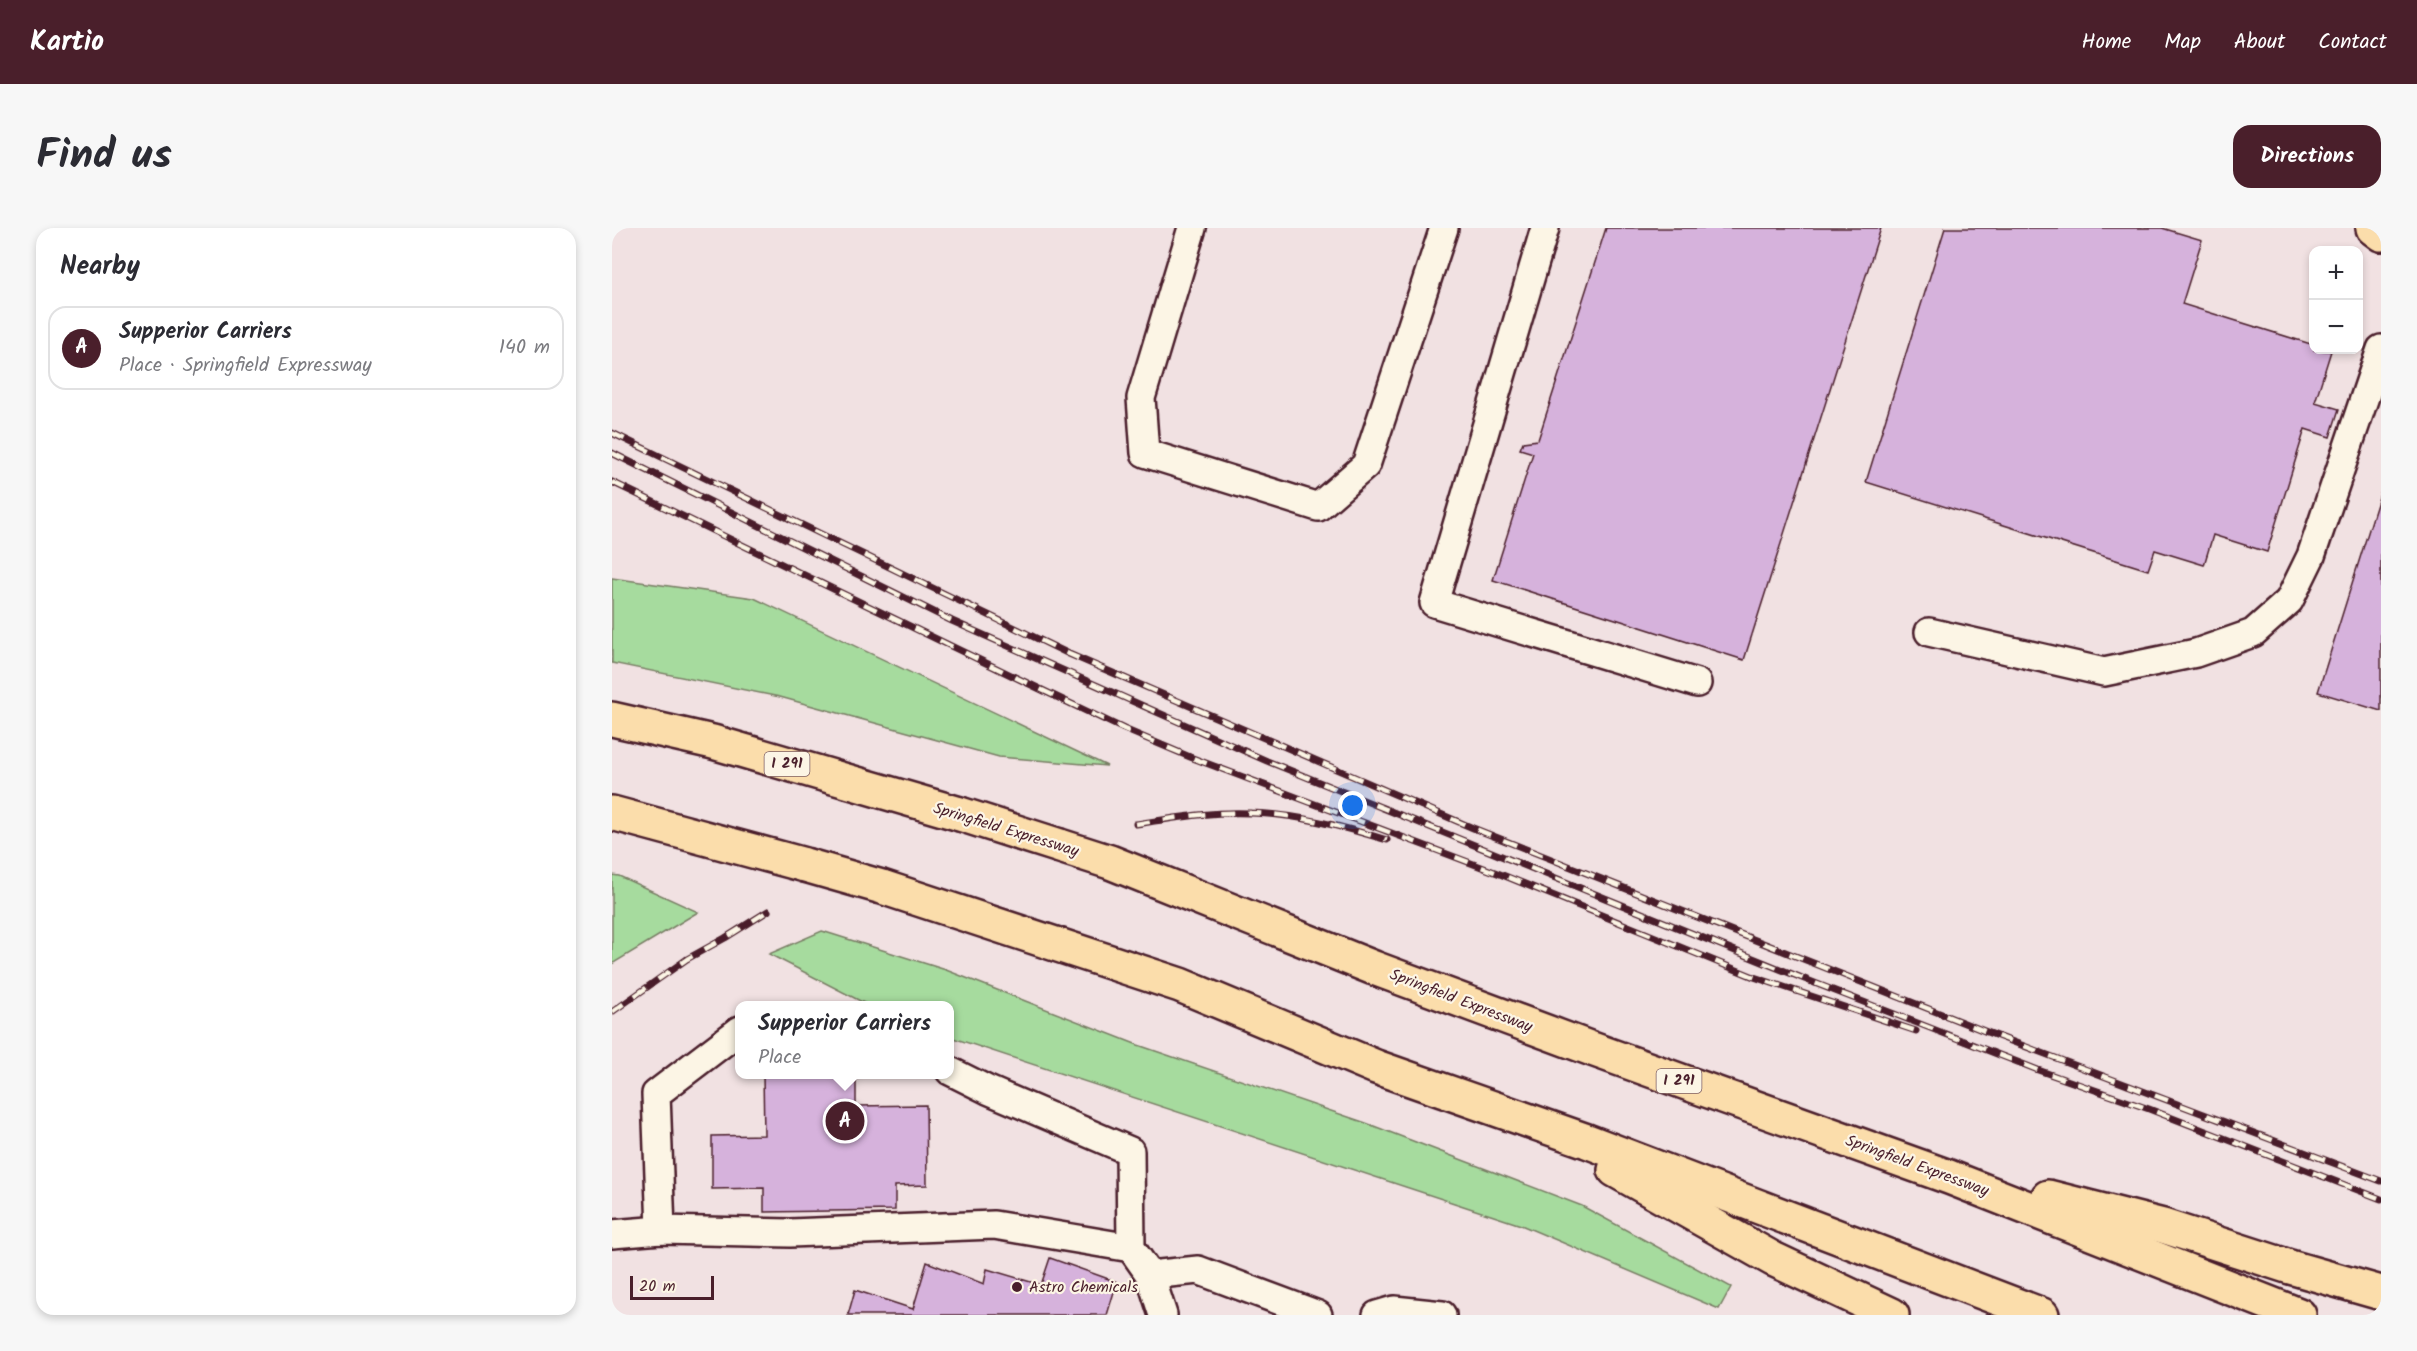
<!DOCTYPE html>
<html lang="en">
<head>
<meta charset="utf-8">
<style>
	:root { --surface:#fff; --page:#f7f7f7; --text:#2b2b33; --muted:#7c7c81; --line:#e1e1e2; --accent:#4a1f2b }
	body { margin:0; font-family:Kalam,sans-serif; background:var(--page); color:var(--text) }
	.controls { position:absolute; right:18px; top:18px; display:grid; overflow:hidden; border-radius:12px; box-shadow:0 3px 9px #0003 }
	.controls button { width:54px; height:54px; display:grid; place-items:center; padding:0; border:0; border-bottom:2px solid var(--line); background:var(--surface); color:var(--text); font:30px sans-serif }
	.scale { position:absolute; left:18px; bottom:15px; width:84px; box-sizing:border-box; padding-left:6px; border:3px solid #4a1f2b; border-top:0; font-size:16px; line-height:21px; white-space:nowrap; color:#4a1f2b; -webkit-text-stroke:4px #fcf5e5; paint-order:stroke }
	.you { position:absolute; left:741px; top:578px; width:21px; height:21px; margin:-15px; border:4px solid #fff; border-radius:50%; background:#1a73e8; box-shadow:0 0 0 9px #1a73e833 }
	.badge { display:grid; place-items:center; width:39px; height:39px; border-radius:50%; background:var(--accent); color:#fff; font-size:20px; font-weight:700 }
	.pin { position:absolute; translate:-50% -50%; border:3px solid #fff; box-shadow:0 2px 6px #0006 }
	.popup { position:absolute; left:123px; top:773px; width:219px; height:78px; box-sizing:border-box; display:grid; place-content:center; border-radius:12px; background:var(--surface); filter:drop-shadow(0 2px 4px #0005); font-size:20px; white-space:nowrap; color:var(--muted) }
	.popup b { font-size:22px; color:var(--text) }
	.popup::after { content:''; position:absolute; left:50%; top:100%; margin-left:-12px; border:12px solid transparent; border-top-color:var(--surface) }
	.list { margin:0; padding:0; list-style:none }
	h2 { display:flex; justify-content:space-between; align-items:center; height:78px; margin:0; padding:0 24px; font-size:26px }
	h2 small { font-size:20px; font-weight:400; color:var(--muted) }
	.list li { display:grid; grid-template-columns:39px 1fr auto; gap:18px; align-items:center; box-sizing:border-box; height:84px; margin:0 12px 12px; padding:0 12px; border:2px solid var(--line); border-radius:18px }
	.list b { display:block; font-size:22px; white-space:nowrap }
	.list p { margin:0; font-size:20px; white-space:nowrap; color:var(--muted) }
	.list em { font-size:20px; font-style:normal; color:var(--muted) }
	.map { position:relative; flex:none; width:1769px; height:1087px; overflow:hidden; border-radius:18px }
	header { display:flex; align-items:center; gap:36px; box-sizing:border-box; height:84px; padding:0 30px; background:var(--accent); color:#fff }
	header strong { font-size:28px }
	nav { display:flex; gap:33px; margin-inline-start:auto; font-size:21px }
	.intro { display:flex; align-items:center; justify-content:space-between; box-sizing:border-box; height:144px; padding:0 36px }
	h1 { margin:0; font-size:42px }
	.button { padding:15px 27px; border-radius:18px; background:var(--accent); color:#fff; font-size:21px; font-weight:700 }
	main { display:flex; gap:36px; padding:0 36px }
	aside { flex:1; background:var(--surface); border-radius:18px; box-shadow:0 3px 9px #0003 }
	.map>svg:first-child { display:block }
</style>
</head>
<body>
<header>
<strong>Kartio</strong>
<nav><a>Home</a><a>Map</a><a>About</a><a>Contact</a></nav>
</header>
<div class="intro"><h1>Find us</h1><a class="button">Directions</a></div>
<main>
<aside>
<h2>Nearby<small></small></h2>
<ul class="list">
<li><span class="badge">A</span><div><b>Supperior Carriers</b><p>Place · Springfield Expressway</p></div><em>140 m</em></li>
</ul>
</aside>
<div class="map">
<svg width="1769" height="1087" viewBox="0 0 1769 1087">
	<rect width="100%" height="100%" fill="#f1e1e2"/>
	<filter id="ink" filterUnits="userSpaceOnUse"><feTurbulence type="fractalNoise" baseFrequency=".0167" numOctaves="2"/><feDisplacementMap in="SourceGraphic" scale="12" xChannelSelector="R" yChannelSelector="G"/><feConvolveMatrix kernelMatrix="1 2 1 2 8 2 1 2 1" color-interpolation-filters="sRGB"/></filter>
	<g filter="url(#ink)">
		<g fill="#a6db9e" stroke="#787d64" stroke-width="1.5">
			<polygon points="0,350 142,370 495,538 387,529 168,469 0,435"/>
			<polygon points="0,647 7,648 86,684 0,736"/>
			<polygon points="210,703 334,742 526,817 754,895 970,978 1119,1059 1107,1081 909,997 338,809 338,778 256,777 157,726"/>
		</g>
		<g fill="#d6b2dc" stroke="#4a1f2b" stroke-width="1.5">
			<polygon points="994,0 1269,0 1132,432 881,352 921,225 908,221 911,214 926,212"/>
			<polygon points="1333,0 1550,0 1590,12 1570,76 1702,117 1702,122 1719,123 1703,174 1727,181 1718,209 1693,201 1655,324 1601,307 1592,337 1543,322 1536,342 1254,254"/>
			<polygon points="1769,263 1769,483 1706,464"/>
			<polygon points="151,846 244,846 244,878 314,877 315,957 283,958 283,982 152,984 152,960 100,961 100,908 152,907"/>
			<polygon points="438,1030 505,1054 495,1087 236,1087 243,1062 301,1081 315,1034 372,1056 375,1041 429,1057"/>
		</g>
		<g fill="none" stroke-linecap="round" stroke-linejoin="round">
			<defs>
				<g id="minor">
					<polyline points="580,0 529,170 533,225 706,279 754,237 832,0"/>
					<polyline points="933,0 822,375 1085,455"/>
					<polyline points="1317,404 1492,444 1584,425 1641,405 1677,373 1699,328 1769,121"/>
					<polyline points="338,843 376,862 518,923 519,1020"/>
					<polyline points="49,1002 44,866 128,802"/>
					<polyline points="0,1006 49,1002 178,1005 382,997 519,1020 538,1047 551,1087"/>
					<polyline points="538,1047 586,1042 706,1087"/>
					<polyline points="765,1087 782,1082 830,1087"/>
				</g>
				<polyline id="major" points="1761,0 1769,6"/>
				<g id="highway">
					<polyline points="0,491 101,514 348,586"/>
					<polyline points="0,585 193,637"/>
					<polyline points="448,618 498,634 762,740 980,821 1337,949 1687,1087"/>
					<polyline points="270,659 568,757 764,839 975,913 1430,1087"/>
					<polyline points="1003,942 1161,1031 1280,1087"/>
					<polyline points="1436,969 1551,998 1678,1039 1769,1065"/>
				</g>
			</defs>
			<use href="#minor" stroke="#4a1f2b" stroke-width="32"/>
			<use href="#major" stroke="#4a1f2b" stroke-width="38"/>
			<use href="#highway" stroke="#4a1f2b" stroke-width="38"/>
			<use href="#minor" stroke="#fcf5e5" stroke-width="27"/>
			<use href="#major" stroke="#fbddab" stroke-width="33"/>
			<use href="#highway" stroke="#fbddab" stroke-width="33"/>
			<defs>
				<g id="rail">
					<polyline points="0,205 457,426 861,600 1375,804 1769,953"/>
					<polyline points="0,225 340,393 655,533 1195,752 1426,842 1537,881 1769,971"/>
					<polyline points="0,254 407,451 512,501 578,529 888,646 1142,749 1304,803"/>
					<path d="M524 596C562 590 601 583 639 585 686 586 731 599 775 612"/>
					<polyline points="0,784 75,731 113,710 156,683"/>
				</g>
			</defs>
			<use href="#rail" stroke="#4a1f2b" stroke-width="7"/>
			<use href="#rail" stroke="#fcf5e5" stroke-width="4.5" stroke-dasharray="14" stroke-linecap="butt"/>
			<defs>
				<g id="highway-bridge">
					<polyline points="348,586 448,618"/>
					<polyline points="193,637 270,659"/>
				</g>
			</defs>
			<use href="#highway-bridge" stroke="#4a1f2b" stroke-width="38" stroke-linecap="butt"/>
			<use href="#highway-bridge" stroke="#fbddab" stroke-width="33"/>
		</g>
	</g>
	<circle fill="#4a1f2b" stroke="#fcf5e5" stroke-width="2" cx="405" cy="1059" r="6"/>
	<g text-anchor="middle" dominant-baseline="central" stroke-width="4.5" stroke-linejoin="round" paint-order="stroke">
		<g fill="#fcf5e5" stroke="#7f5f63" stroke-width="1.5">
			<rect x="152.5" y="524" width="45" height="24" rx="4.5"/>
			<rect x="1044.5" y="841" width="45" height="24" rx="4.5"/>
		</g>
		<g font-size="15" font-weight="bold" fill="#4a1f2b">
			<text x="175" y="536">I 291</text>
			<text x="1067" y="853">I 291</text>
		</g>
		<g font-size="16" fill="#4a1f2b" stroke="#fcf5e5">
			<text transform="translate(394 602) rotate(17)">Springfield Expressway</text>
			<text transform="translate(849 773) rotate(21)">Springfield Expressway</text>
			<text transform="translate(1305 938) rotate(20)">Springfield Expressway</text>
		</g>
		<g font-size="16" fill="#4a1f2b" stroke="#fcf5e5" text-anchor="start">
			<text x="417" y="1059">Astro Chemicals</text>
		</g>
	</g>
</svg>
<div class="controls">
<button>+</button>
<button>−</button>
</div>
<div class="scale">20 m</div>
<div class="you"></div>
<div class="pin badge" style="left:233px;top:893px">A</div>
<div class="popup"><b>Supperior Carriers</b>Place</div>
</div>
</main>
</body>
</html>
